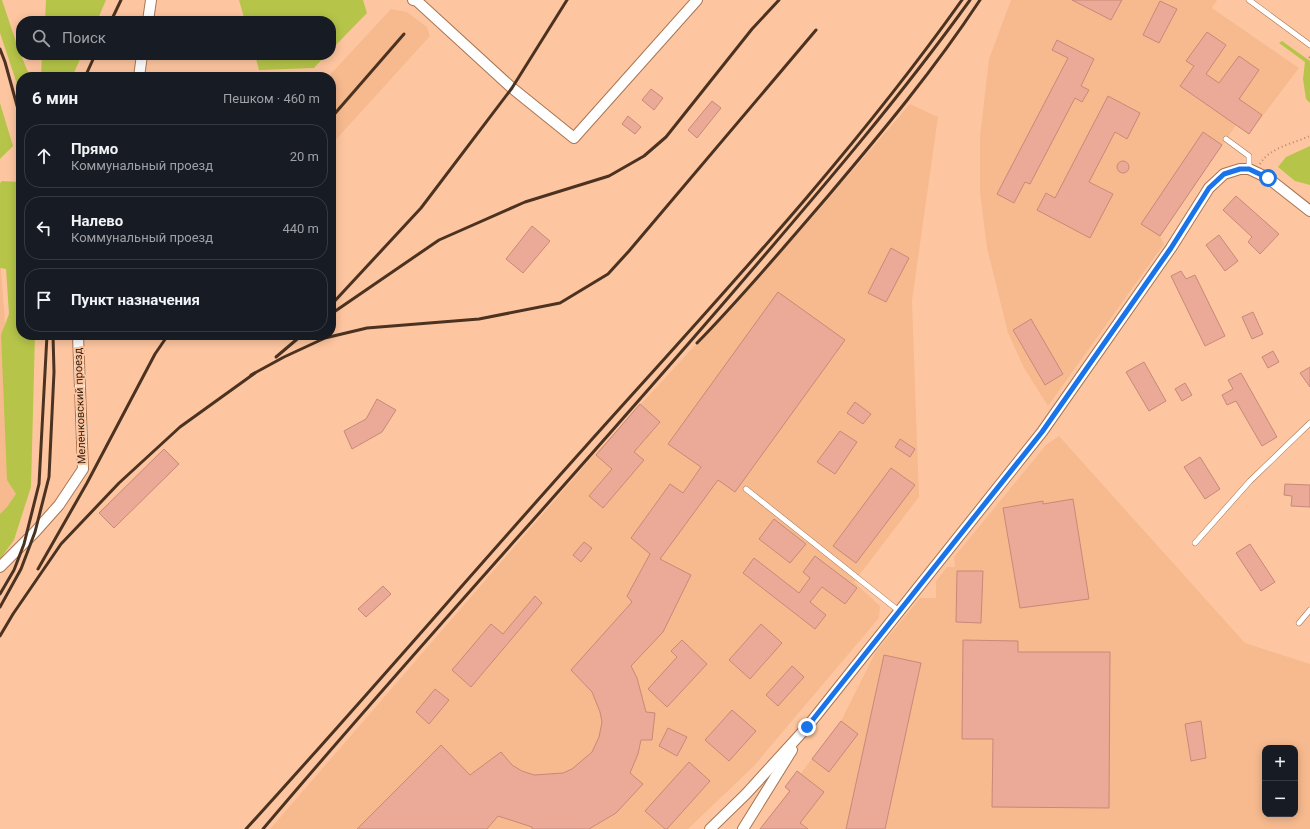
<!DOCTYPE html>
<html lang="ru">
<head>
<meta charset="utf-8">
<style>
	:root { --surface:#171b24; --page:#242831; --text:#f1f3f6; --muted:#9ea1a6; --line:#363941 }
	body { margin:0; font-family:Roboto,sans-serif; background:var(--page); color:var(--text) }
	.controls { position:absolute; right:12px; bottom:12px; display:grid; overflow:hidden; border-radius:8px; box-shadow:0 2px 10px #0003 }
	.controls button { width:36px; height:36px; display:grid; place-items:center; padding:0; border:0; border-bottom:1px solid var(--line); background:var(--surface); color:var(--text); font:20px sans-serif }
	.stop { position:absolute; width:12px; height:12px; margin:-9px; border:3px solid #1a73e8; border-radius:50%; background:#fff }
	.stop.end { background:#1a73e8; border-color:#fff; box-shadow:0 1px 4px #0008 }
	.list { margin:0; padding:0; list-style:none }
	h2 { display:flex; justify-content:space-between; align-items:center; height:52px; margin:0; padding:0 16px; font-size:17px }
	h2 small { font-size:13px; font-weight:400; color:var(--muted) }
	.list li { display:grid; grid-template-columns:26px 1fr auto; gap:12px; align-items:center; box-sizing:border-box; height:64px; margin:0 8px 8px; padding:0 8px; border:1px solid var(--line); border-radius:16px }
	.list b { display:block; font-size:15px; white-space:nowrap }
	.list p { margin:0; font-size:13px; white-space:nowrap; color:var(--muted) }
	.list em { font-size:13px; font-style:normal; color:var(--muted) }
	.icon { flex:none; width:22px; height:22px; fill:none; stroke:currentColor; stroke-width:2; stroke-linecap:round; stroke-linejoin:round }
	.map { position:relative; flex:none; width:1310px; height:829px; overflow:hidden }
	.search { position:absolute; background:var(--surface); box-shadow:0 2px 10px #0003; left:16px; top:16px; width:320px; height:44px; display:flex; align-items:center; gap:10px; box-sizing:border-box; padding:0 14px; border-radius:16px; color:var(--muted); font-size:15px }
	.panel { position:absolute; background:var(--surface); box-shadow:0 2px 10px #0003; left:16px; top:72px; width:320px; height:268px; border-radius:16px }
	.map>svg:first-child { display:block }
</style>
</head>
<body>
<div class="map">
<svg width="1310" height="829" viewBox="0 0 1310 829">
	<rect width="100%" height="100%" fill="#fec6a0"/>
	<g fill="#f7ba8f" fill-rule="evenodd">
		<polygon points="1011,0 1217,0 1212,8 1299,68 1249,134 1236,125 1160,236 1164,244 1048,406 1024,368 1008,333 987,248 980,193 980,136 989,59"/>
		<polygon points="391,9 407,12 427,27 430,36 331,145 331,77 328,77"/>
		<polygon points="910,104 938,117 912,301 919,497 854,582 880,606 879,618 753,767 688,829 270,829 593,456 797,235"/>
		<polygon points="0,256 18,497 0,541"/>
		<path d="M1059 436 1245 643 1310 664V829H760L789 791 785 787 797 771 801 773 841 721 875 653 920 598H936V581L947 567H955L954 557 1046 445ZM1265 748H1295V814H1265Z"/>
	</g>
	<g fill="#b6c549">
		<polygon points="0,0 2,0 17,45 30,77 21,77 21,96 0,33"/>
		<polygon points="46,0 106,0 97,21 45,21"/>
		<polygon points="239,0 363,0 367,13 331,50 331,21 245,21"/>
		<polygon points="1282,41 1310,61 1310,103 1306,99 1303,79 1305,62 1279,43"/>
		<polygon points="42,55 82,55 72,77 41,77"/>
		<polygon points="255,55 326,55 314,68 259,70"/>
		<polygon points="0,103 13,146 0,159"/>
		<polygon points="1310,146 1310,185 1295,181 1278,167 1286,157"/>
		<polygon points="2,181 21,182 21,335 35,335 31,487 14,540 0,559 0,514 7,507 16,494 7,480 1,335 9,314 6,269 0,268 0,183"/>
	</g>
	<g fill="#eba997" stroke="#c78978">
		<polygon points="1072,0 1122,0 1111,20"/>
		<polygon points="1160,1 1177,9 1159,43 1143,35"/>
		<polygon points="1207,32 1226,45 1206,74 1219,83 1239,56 1259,70 1239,99 1262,115 1249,134 1180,86 1194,66 1186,61"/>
		<polygon points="1057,40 1094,59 1081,86 1089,90 1082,102 1075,98 1030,184 1025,182 1014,203 997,194 1068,58 1052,50"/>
		<polygon points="651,89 663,98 654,110 642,100"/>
		<polygon points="1108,96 1140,113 1127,139 1115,132 1089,182 1113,194 1090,238 1037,210 1046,193 1055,198"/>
		<polygon points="712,101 721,108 697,138 688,130"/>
		<polygon points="628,116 641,127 635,134 622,124"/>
		<polygon points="1203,132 1222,145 1160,236 1141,224"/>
		<circle cx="1123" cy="167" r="6"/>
		<polygon points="1236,196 1279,234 1260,254 1248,242 1252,237 1223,210"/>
		<polygon points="532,226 550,241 523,273 506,259"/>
		<polygon points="1219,235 1238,261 1225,271 1206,245"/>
		<polygon points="891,248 909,258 886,302 868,293"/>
		<polygon points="1181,271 1186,279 1195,275 1225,336 1205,346 1171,276"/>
		<polygon points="778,292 845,340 735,492 718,480 660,559 691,575 663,632 631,666 637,678 646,712 655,713 652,740 641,740 638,754 630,773 643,784 616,813 589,829 532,829 532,827 498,816 487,829 357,829 441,745 470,775 501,752 512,765 522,771 534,775 563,773 572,769 592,752 599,737 602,722 600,712 592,692 571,670 632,602 627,596 650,554 631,538 670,484 683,493 701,467 668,444"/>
		<polygon points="1253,312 1263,334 1252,339 1242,317"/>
		<polygon points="1031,319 1063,374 1045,385 1013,330"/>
		<polygon points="1273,351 1279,362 1268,368 1262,357"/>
		<polygon points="1144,362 1166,401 1149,411 1126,372"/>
		<polygon points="1310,367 1310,387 1300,373"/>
		<polygon points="1241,373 1277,437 1262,446 1236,401 1227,405 1222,395 1233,389 1228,380"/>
		<polygon points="1185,383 1192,395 1182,401 1175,389"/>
		<polygon points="377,399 396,410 382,432 352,449 344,431 366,419"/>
		<polygon points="855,402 871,414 863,424 847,413"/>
		<polygon points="640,404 660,422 634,452 644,460 603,508 589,496 612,469 596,455"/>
		<polygon points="840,431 857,442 835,474 817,462"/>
		<polygon points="900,439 915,449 910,457 895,447"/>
		<polygon points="164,449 179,464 114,528 99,513"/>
		<polygon points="1200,457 1220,489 1205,499 1184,467"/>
		<polygon points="891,468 915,485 856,563 833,546"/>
		<polygon points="1285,484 1310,485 1310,507 1291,506 1292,496 1284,495"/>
		<polygon points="1073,499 1089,599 1020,608 1003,508 1043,501 1043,504"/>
		<polygon points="774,519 806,544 790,563 759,539"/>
		<polygon points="584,542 592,548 581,562 573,555"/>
		<polygon points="1250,544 1275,582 1261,591 1236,553"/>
		<polygon points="815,556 857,588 845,604 822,587 810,602 826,615 815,629 743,573 754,558 799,593 810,578 803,572"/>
		<polygon points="957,571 983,571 981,623 956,622"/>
		<polygon points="383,586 391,594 366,617 358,609"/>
		<polygon points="535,596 542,603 471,687 452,670 491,624 503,634"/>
		<polygon points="761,624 782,643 750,679 729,660"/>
		<polygon points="682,640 707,664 667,707 648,689 677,657 671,651"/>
		<polygon points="963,640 1018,641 1018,652 1110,652 1109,808 992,807 993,739 962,739"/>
		<polygon points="884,655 921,663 885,829 846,829"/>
		<polygon points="792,666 804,677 778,706 766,695"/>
		<polygon points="435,689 449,700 429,724 416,712"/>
		<polygon points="732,710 756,731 729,761 705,740"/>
		<polygon points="841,721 858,734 829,772 812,759"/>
		<polygon points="1201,721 1206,758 1191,761 1185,724"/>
		<polygon points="668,728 687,737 677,756 659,746"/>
		<polygon points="689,762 710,781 667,829 665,829 645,811"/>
		<polygon points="797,771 824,792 800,823 808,829 760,829 790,791 785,787"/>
	</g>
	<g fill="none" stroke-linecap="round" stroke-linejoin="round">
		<defs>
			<g id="service">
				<polyline points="1249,0 1310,45"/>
				<polyline points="1226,139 1249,156 1249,169"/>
				<polyline points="746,489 899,611"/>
				<polyline points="1195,543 1250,481 1310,423"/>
				<polyline points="1299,623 1310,610"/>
			</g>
			<g id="minor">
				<polyline points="413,0 417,1 512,88 574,138 697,0"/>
				<polyline points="148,21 151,0"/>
				<polyline points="139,77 142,55"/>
				<polyline points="0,567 35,532 59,505 83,469 78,335"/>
				<polyline points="710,829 746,794 807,727 1042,432 1171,248 1209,188 1224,174 1240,169 1249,169 1268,178 1310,211"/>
				<polyline points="743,829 792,750"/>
			</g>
		</defs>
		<use href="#service" stroke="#a87551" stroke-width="6"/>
		<use href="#minor" stroke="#a87551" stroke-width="12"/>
		<g stroke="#b68a6d" stroke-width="2" stroke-dasharray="1 3" stroke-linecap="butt">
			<polyline points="1309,57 1310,58"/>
			<path d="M1260 164C1269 148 1294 143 1310 136"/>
		</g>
		<use href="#service" stroke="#fff" stroke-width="5"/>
		<use href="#minor" stroke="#fff" stroke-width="10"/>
		<g stroke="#4c3220" stroke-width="3">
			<polyline points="111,21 121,0"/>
			<polyline points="0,49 5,62 21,120"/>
			<polyline points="85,77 95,55"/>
			<polyline points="331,118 404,34"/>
			<polyline points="331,305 421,208 512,88 567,0"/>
			<polyline points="331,314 439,240 525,202 609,176 644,156 666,137 752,29 779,0"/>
			<path d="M697 343C743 296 785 246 828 196 882 132 934 70 980 0"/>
			<polyline points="276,357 302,335"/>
			<polyline points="251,375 284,357 325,338 367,328 479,319 560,303 608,274 629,251 816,30"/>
			<polyline points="38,569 87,483 155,354 168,335"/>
			<polyline points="0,594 14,570 24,544 39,484 47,335"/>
			<polyline points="0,607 21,569 35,532 49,477 54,372 53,335"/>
			<polyline points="0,636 13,614 61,544 119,483 180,427 255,373"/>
			<path d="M246 829C361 703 472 573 586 446 715 302 849 159 962 0"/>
			<path d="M263 829C421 642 587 463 746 277 824 186 901 96 970 0"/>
		</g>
	</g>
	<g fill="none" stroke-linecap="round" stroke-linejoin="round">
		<polyline stroke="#1a73e8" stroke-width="5" points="807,727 1042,432 1171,248 1209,188 1224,174 1240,169 1249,169 1268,178"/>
	</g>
	<g text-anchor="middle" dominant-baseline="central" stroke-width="4" stroke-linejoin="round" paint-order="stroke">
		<g font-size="11" fill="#321d0e" stroke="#fec6a0">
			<text transform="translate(80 406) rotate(-92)">Меленковский проезд</text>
		</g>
	</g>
</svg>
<div class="controls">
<button>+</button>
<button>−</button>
</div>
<div class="stop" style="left:1268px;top:178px"></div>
<div class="stop end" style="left:807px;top:727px"></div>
<div class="search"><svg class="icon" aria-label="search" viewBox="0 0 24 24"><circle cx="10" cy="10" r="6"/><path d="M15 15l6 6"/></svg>Поиск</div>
<section class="panel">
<h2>6 мин<small>Пешком · 460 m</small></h2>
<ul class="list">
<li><svg class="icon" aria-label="ahead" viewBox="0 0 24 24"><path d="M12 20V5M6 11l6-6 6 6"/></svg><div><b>Прямо</b><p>Коммунальный проезд</p></div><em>20 m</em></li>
<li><svg class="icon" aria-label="left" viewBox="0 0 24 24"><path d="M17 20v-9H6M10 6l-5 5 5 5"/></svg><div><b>Налево</b><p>Коммунальный проезд</p></div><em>440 m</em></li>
<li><svg class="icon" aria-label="arrive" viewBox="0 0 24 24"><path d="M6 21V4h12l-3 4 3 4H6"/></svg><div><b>Пункт назначения</b></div></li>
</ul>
</section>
</div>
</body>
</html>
